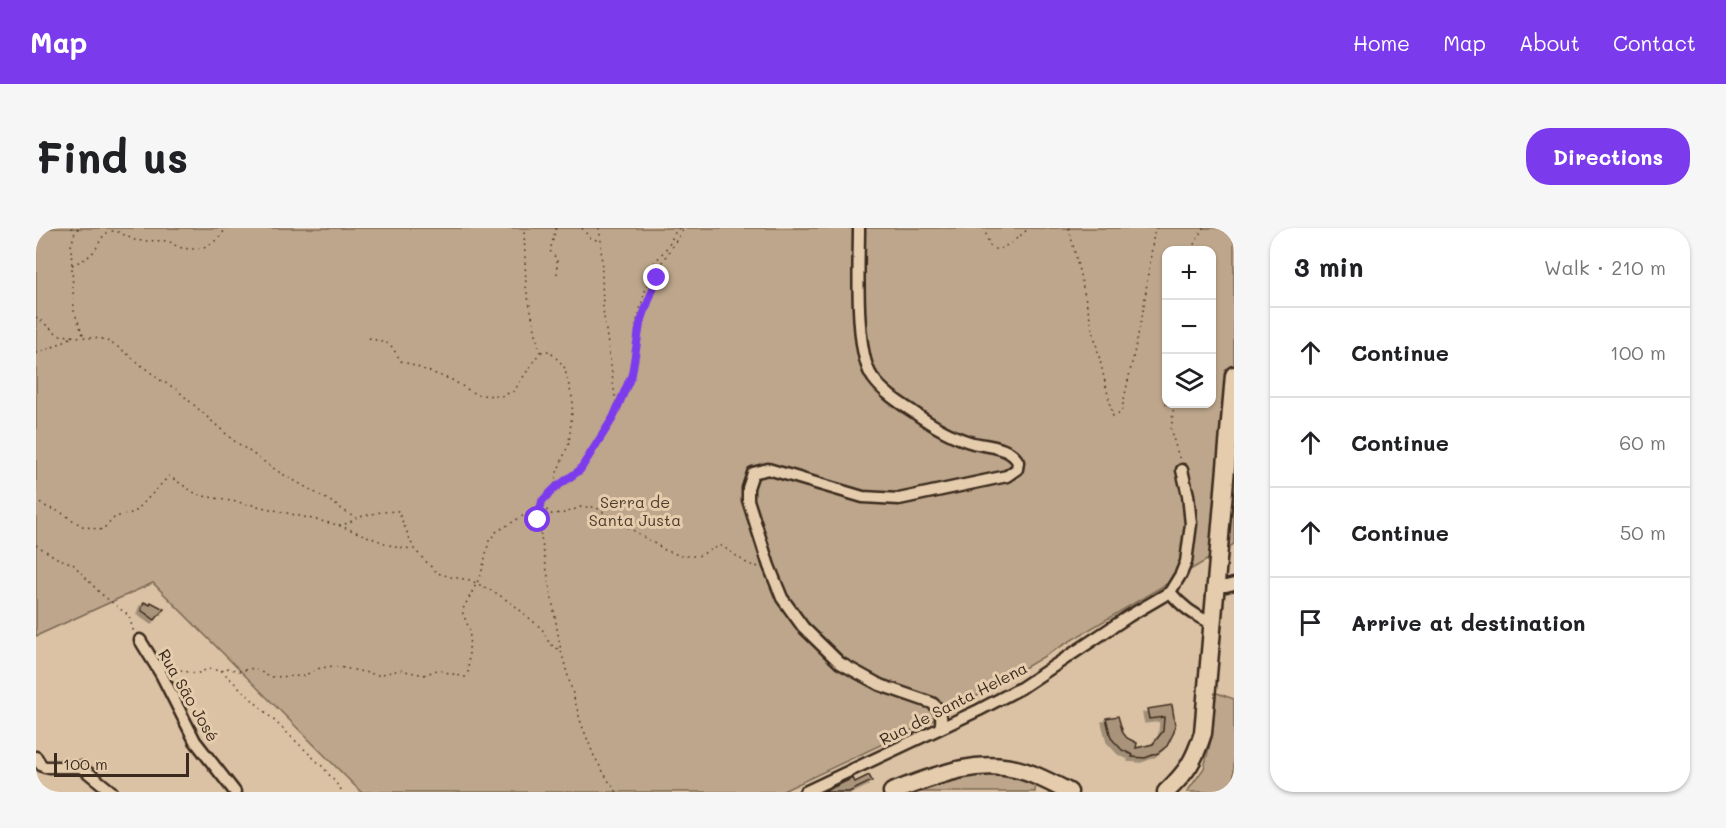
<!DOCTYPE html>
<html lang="en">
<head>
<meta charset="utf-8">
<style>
	:root { --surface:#fff; --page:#f6f6f6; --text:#202124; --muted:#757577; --line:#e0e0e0; --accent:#7c3aed }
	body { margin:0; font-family:Mali,sans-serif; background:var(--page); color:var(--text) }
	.controls { position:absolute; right:18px; top:18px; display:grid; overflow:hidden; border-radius:12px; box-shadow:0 2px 4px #0004 }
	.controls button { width:54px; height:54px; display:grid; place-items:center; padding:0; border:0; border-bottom:2px solid var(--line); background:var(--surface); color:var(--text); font:30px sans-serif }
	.scale { position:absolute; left:18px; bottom:15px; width:135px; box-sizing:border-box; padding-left:6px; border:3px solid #3b2a1e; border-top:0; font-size:16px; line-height:21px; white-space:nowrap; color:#3b2a1e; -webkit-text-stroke:4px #e5ccad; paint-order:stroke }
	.stop { position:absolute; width:18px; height:18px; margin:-14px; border:4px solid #7c3aed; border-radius:50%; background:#fff }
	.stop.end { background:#7c3aed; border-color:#fff; box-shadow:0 2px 6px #0008 }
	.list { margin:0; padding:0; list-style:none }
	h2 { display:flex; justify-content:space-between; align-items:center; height:78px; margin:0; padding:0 24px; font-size:26px }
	h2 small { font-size:20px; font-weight:400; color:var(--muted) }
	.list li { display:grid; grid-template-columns:39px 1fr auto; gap:18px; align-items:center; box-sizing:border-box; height:90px; padding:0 24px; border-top:2px solid var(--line) }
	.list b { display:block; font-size:22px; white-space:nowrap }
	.list em { font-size:20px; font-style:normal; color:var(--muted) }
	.icon { flex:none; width:33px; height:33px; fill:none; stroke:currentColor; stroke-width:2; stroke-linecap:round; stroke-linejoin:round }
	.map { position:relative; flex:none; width:1198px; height:564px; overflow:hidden; border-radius:24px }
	header { display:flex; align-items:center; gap:36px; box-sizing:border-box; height:84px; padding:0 30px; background:var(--accent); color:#fff }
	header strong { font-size:28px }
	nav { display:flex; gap:33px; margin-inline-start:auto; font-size:21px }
	.intro { display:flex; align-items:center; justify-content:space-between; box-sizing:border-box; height:144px; padding:0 36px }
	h1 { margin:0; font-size:42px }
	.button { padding:15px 27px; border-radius:24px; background:var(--accent); color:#fff; font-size:21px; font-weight:700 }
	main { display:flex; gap:36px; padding:0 36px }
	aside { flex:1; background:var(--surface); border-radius:24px; box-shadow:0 2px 4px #0004 }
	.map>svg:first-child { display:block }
</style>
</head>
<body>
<header>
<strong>Map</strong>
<nav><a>Home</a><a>Map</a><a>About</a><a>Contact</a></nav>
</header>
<div class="intro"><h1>Find us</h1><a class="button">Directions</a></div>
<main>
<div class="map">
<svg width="1198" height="564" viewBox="0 0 1198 564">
	<defs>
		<filter id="shadow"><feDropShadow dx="-4" dy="4" stdDeviation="0" flood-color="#0004"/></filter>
	</defs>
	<rect width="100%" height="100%" fill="#dbc2a4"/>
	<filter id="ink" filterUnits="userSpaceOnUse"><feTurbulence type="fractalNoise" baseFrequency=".0167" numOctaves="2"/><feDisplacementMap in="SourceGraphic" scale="12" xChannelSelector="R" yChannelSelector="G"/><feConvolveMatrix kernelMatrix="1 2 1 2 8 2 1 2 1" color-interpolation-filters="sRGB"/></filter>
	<g filter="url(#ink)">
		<g fill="#bda68b" stroke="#7c6854" stroke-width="1.5" fill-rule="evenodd">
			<path d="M0 0H1198V316L914 484 745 564H325L117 355 0 408ZM1130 22H1176V176H1130Z"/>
			<polygon points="1178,464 1198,471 1198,564 1151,564 1168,540 1176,508"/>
			<polygon points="956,543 1000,553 999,564 871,564 902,552"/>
		</g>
		<g fill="#a9937a" stroke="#3b2a1e" stroke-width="1.5" filter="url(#shadow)">
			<polygon points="108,374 114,377 115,374 128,381 119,392 105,382"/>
			<polygon points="1136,477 1139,496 1138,504 1131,518 1122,525 1109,530 1096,529 1097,527 1086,522 1075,510 1070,490 1082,488 1087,505 1091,510 1101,515 1100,520 1117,516 1127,503 1128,489 1113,491 1111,481"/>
			<polygon points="833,547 836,553 813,564 787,564 817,550 819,554"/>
		</g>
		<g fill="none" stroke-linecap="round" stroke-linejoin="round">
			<defs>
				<g id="minor">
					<path d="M823 0C823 34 818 125 837 150 847 164 862 174 876 183 894 196 915 209 937 215 951 218 975 219 982 234L981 241 971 248 863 271 827 269 732 241 717 245 712 260V272L733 338 746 370 767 399 804 435 844 457 896 475C905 482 907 489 904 500"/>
					<polyline points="1180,358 1190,358 1198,356"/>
					<path d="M1134 364C1146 379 1158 388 1176 395"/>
					<polyline points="104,412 125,446 159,513 199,564"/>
					<polyline points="0,529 5,537 9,539 45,539 76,564"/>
					<polyline points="769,564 943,482 985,460 1093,388 1134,364 1145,346 1150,334 1155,296 1152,267 1146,242"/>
				</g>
				<g id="primary">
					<path d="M856 564C898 548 942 529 987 543 1003 548 1018 556 1033 564"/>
					<path d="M1130 564C1151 544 1158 533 1167 505L1198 147"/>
				</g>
			</defs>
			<use href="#minor" stroke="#3b2a1e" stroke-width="15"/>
			<use href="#primary" stroke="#3b2a1e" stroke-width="21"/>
			<g stroke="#3b2a1e" stroke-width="1.5" stroke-dasharray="1.5 4.5" stroke-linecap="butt">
				<polyline points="35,0 41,1 45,0"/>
				<polyline points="42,0 39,4 35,18 38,83 48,109"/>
				<polyline points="520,0 514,23 521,31 521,48"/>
				<polyline points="546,0 554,10 564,13"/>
				<polyline points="563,0 565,13 567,81 581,182 577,190 544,242 519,260 506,273 502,292 525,423 545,495 558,528 575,557 581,564"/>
				<path d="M948 0C950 5 952 15 955 19 963 28 986 6 993 0"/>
				<polyline points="1033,0 1077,188 1085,185 1107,84 1118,5 1121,0"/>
				<polyline points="1156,22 1157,18 1167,0"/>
				<path d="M36 37C45 33 53 30 59 22 64 15 66 4 77 3 84 3 92 10 99 12 109 14 120 12 131 13 136 14 138 17 143 19 163 25 180 17 190 0"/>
				<polyline points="0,89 23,107 68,111 85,121 124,152 140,161 197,212 243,244 294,273 319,290 345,284 362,283 378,321 401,345 415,349 434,352 460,365 478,377 506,401 514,416 525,423"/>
				<polyline points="601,108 609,82 627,34 648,0"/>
				<polyline points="333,110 354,116 365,133 416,152 441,167 465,168 478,163 504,124 490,60 488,0"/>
				<polyline points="505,124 513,123 528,138 537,173 533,215 520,247 519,259"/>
				<polyline points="0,125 13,121 36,109"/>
				<polyline points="1138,176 1135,203 1144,233"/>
				<path d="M582 179C592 156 605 126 599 100L616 38 633 17 638 6 643 0"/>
				<polyline points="0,271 6,277 24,284 46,298 66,302 79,289 99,284 133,248 162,267 217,277 302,297 359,319 377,321"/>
				<polyline points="303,297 313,295 318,291"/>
				<polyline points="0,317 21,330 37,336 64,365 93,388 98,405"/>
				<polyline points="133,439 160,446 172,441 186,443 287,539 307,564"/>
				<polyline points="186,443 190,440 203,443 218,440 234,449 267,448 284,440 298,438 342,447 364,442 388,447 401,442 429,449 432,444 434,403 426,383 445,347 453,313 460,304 505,277 515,286 529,285 545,279 559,279 629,322 645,328 662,328 681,319 686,318 712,336 723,339"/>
			</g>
			<use href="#minor" stroke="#e5ccad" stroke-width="10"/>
			<use href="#primary" stroke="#e5ccad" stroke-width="16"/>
		</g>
	</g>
	<g fill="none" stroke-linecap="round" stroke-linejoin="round" filter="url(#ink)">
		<polyline stroke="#7c3aed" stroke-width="8" points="502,292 506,273 519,260 544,242 577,190 596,146 604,96 621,50"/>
	</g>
	<g text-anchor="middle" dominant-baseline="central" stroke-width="6" stroke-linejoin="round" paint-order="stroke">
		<g font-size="16" fill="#4e3d2e" stroke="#e5ccad">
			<text x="599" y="273">Serra de<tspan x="599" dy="18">Santa Justa</tspan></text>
		</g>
		<g font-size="16" fill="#3b2a1e" stroke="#e5ccad">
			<text transform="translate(153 467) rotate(60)">Rua São José</text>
			<text transform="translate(917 475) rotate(-27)">Rua de Santa Helena</text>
		</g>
	</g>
</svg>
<div class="controls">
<button>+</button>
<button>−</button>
<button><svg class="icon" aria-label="layers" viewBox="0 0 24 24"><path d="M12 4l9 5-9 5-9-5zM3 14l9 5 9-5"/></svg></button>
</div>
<div class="scale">100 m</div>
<div class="stop" style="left:502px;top:292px"></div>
<div class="stop end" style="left:621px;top:50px"></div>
</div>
<aside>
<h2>3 min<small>Walk · 210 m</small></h2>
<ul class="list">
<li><svg class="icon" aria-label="ahead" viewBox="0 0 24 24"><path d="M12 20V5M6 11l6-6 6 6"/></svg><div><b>Continue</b></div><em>100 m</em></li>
<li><svg class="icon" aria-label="ahead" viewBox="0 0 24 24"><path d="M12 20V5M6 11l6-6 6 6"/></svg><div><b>Continue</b></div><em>60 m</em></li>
<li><svg class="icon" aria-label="ahead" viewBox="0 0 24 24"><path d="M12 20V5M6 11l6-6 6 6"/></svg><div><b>Continue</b></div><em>50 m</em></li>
<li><svg class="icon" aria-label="arrive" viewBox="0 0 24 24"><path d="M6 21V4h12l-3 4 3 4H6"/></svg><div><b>Arrive at destination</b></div></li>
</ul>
</aside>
</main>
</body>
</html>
